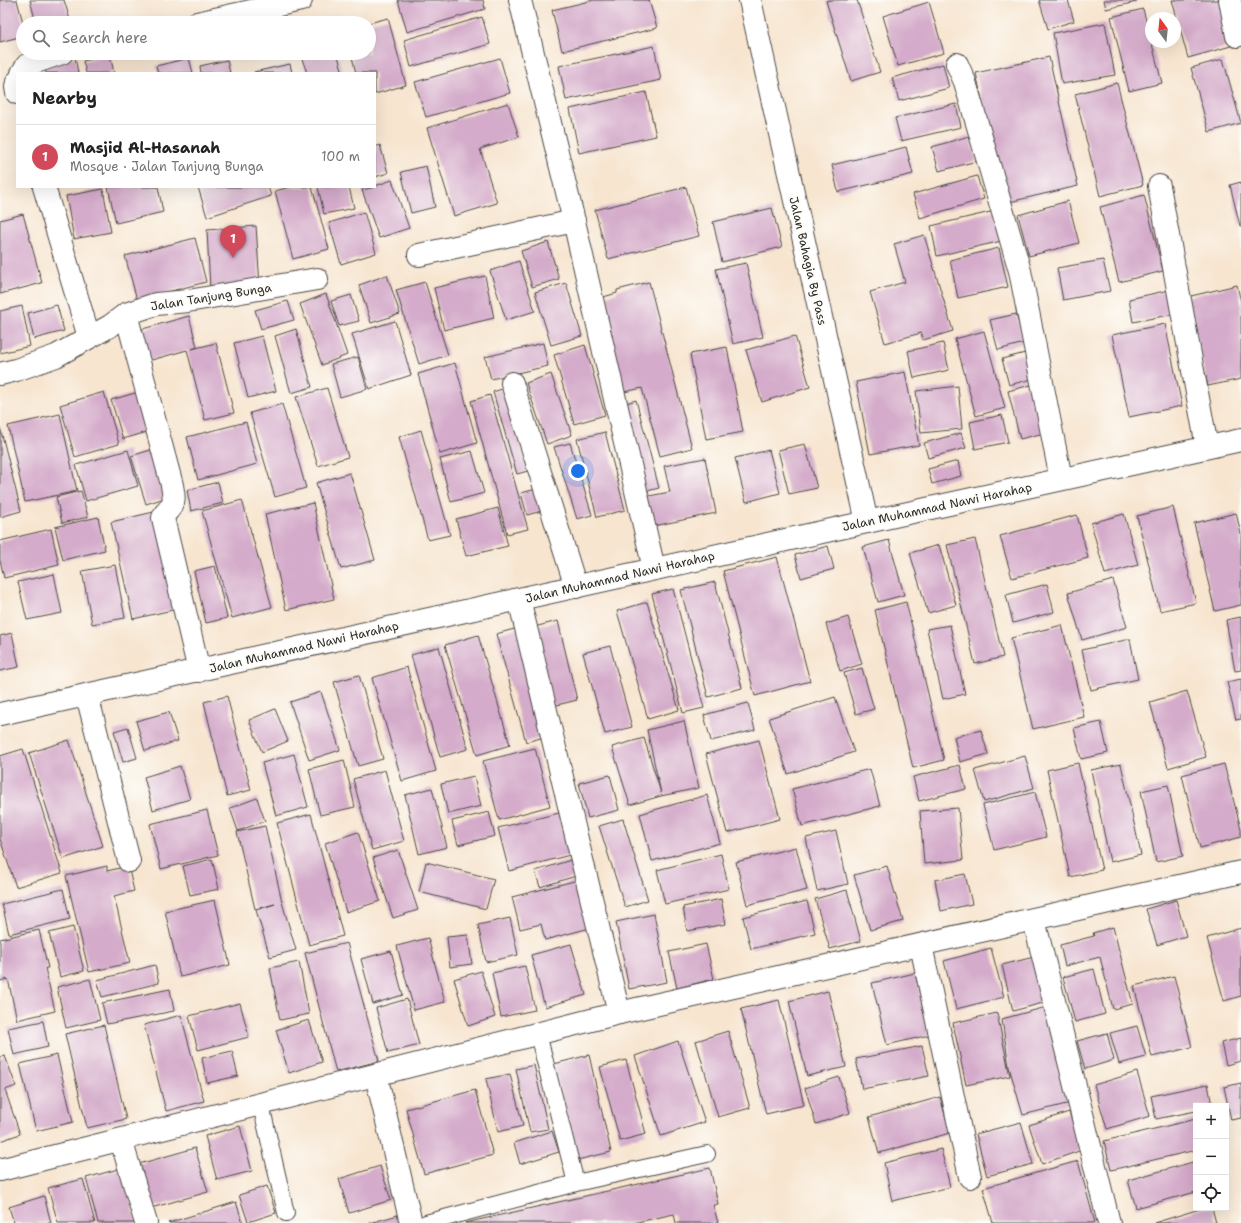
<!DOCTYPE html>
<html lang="en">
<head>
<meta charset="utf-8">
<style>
	:root { --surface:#fff; --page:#f6f6f6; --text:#222; --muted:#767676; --line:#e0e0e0; --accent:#d1495b }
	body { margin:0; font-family:"Shantell Sans",sans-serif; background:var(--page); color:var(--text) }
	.controls { position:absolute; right:12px; bottom:12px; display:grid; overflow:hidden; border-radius:0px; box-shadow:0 4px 16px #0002 }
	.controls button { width:36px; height:36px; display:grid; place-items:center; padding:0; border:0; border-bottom:1px solid var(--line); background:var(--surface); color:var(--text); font:20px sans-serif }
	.compass { position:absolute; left:1145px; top:12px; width:36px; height:36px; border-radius:50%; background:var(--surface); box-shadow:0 4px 16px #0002; rotate:345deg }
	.you { position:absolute; left:578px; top:471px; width:14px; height:14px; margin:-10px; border:3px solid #fff; border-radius:50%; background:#1a73e8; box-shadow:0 0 0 6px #1a73e833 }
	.badge { display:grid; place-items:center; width:26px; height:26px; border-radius:50%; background:var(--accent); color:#fff; font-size:13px; font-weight:700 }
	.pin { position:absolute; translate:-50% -33px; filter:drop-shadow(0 1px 2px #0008) }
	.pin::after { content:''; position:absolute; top:21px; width:14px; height:12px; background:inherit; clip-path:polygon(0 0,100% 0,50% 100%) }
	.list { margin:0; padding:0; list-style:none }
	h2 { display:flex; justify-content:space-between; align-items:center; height:52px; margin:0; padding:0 16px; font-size:17px }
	h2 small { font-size:13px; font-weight:400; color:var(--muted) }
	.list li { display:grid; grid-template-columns:26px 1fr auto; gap:12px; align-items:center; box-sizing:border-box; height:64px; padding:0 16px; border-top:1px solid var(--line) }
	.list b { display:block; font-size:15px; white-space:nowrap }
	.list p { margin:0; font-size:13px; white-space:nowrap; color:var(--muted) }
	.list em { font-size:13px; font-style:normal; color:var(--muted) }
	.icon { flex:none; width:22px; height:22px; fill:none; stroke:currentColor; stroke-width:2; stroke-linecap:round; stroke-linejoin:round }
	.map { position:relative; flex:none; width:1241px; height:1223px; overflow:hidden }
	.search { position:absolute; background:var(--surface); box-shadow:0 4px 16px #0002; left:16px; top:16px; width:360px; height:44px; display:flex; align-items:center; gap:10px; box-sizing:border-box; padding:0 14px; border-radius:22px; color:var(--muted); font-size:15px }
	.panel { position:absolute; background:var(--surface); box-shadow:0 4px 16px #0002; left:16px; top:72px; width:360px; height:116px; border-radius:0px }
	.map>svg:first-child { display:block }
</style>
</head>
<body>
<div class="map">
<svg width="1241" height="1223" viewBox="0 0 1241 1223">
	<rect width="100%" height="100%" fill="#fdfcf7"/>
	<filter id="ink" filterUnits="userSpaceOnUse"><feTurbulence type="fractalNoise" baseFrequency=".025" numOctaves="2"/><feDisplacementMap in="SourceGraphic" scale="8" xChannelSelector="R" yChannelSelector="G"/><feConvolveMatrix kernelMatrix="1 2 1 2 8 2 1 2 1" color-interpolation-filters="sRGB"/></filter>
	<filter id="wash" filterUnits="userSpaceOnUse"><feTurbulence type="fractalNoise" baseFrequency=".012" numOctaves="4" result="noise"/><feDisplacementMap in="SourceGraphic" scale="16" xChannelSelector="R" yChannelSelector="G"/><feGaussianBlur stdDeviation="0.9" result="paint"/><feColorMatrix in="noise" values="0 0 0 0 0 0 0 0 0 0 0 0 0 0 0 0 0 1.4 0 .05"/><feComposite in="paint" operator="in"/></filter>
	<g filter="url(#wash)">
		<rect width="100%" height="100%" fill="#f7e5d0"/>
		<g id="blocks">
			<g fill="#d4abca">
				<polygon points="0,0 17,0 23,23 23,36 0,42"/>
				<polygon points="30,0 64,0 71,23 36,23"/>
				<polygon points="398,0 483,0 485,9 407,32"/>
				<polygon points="594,0 649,0 657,28 562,51 552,10"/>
				<polygon points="830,0 857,0 880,72 851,81 826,1"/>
				<polygon points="1039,0 1068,0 1074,21 1048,29"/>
				<polygon points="1104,0 1136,0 1136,2 1106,9"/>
				<polygon points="1172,0 1219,0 1231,46 1188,58"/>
				<polygon points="929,2 944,53 898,66 883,16"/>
				<polygon points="1143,9 1162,83 1129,91 1111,17"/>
				<polygon points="482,17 490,44 411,67 404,40"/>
				<polygon points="388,18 406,85 375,94 375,73 356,73 351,53 369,53 369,23"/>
				<polygon points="1105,23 1115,75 1062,84 1053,33"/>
				<polygon points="654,46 661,80 566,100 559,66"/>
				<polygon points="253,53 278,53 256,60"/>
				<polygon points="300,53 337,53 343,73 307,73"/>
				<polygon points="110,55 114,73 86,73 83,61"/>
				<polygon points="75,57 78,73 46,73 44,63"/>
				<polygon points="1049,57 1078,186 1005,203 976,73"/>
				<polygon points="189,58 193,73 158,73 156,66"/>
				<polygon points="500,58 510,93 426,117 415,82"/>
				<polygon points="1223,59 1241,123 1209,132 1191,68"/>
				<polygon points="227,60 230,73 201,73 200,66"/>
				<polygon points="290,64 292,73 254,73 254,72"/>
				<polygon points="943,64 949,88 899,101 892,78"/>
				<polygon points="1117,83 1143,185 1100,196 1075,94"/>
				<polygon points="646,92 656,136 579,153 570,109"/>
				<polygon points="508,103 519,137 480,149 497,203 454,216 427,128"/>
				<polygon points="956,104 961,127 901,141 895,118"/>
				<polygon points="969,136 977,161 939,171 932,147"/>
				<polygon points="380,145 388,173 375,177 375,147"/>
				<polygon points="906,147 913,174 838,192 832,165"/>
				<polygon points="426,166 435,207 411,213 401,172"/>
				<polygon points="977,176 984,199 920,218 913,194"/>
				<polygon points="392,180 409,228 379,238 362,190 375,187 375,186"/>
				<polygon points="1241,182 1241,226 1240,226 1230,185"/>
				<polygon points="108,187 158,187 163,212 116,223"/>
				<polygon points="198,187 268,187 271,196 207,217"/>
				<polygon points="290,187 312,187 329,249 293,259 275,191"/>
				<polygon points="318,187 349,187 354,208 324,214"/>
				<polygon points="686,187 699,236 608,259 595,210"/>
				<polygon points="103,189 111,232 74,239 66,196"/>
				<polygon points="1144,195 1163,271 1119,282 1100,207"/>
				<polygon points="1068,201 1079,243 1029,256 1018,215"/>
				<polygon points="772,208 782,247 722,262 713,222"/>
				<polygon points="999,210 1006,240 937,256 931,226"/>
				<polygon points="364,212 376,253 341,264 329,223"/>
				<polygon points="23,214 42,283 0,294 0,220"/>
				<polygon points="256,226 260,286 210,289 207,230"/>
				<polygon points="924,235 953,331 923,340 921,333 885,343 870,292 905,282 894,244"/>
				<polygon points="195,238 206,282 137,300 125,256"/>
				<polygon points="548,242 559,279 532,287 521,251"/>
				<polygon points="999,248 1008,287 958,298 950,260"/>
				<polygon points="1103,260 1110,291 1063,300 1057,268"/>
				<polygon points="519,261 535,311 506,320 490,271"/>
				<polygon points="746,263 763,337 733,344 716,269"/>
				<polygon points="387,275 400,314 371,323 359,285"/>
				<polygon points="485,276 494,318 444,330 434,288"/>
				<polygon points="425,282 448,355 419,364 396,290"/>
				<polygon points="649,282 692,448 660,456 642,388 624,392 600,298 617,293 617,290"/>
				<polygon points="566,283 582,336 551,345 535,292"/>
				<polygon points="1237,285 1241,302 1241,379 1208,386 1187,297"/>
				<polygon points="1169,290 1174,314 1133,322 1129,299"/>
				<polygon points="326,294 347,355 322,365 300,304"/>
				<polygon points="351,295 359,321 339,326 331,301"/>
				<polygon points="288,301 294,320 261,329 255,310"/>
				<polygon points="57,305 64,331 34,339 28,313"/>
				<polygon points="22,306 30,346 0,353 0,311"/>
				<polygon points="1016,314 1024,343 998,350 990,320"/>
				<polygon points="189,316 197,347 192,349 216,343 234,413 205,420 187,350 148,361 139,330"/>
				<polygon points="395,321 411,375 369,389 352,334"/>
				<polygon points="1165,324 1182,406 1129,417 1112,335"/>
				<polygon points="296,329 312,387 291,393 275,336"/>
				<polygon points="984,331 1005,408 976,416 955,339"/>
				<polygon points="262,336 276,391 248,398 234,343"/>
				<polygon points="795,336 810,387 762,402 746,350"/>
				<polygon points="543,343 548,366 491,379 485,357"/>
				<polygon points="943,343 949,370 914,378 908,351"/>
				<polygon points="585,345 605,415 574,424 554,355"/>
				<polygon points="727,347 743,432 706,439 690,354"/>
				<polygon points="1029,352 1036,378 1009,385 1002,359"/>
				<polygon points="358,357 367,389 340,397 331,364"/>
				<polygon points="455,363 477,443 440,454 418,374"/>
				<polygon points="905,372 919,445 870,454 856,382"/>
				<polygon points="551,374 572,435 547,444 526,383"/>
				<polygon points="1031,385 1044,433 1020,439 1008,391"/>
				<polygon points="958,386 962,429 921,433 916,391"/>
				<polygon points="327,388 348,457 318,466 296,397"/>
				<polygon points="505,388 528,471 517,474 493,392"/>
				<polygon points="142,391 154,430 123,439 111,400"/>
				<polygon points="104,392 119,444 75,457 60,405"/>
				<polygon points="490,395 528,529 507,534 471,401"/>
				<polygon points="636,400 659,488 643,492 620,405"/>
				<polygon points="282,404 306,488 275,497 250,413"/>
				<polygon points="60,414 77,491 25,502 8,426"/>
				<polygon points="1002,415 1008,442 975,449 970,422"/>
				<polygon points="246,422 257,464 198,480 187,437"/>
				<polygon points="0,427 21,511 0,517"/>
				<polygon points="421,430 450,535 428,540 399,437"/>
				<polygon points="605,432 625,510 597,517 577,439"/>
				<polygon points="961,433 966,448 928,458 924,443"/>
				<polygon points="570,443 592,515 577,519 554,447"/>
				<polygon points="805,444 817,488 789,494 778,450"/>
				<polygon points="157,448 171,496 146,504 131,456"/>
				<polygon points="128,450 138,486 86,501 76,465"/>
				<polygon points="769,450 780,493 746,502 735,458"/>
				<polygon points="472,451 484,493 451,502 440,459"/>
				<polygon points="705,458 716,513 649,527 644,497 670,492 664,466"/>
				<polygon points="958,461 961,476 932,484 928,469"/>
				<polygon points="350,473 375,560 341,569 316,483"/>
				<polygon points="218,482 223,503 191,511 187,490"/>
				<polygon points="544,487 549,509 527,515 521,493"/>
				<polygon points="81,491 88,517 62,523 56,497"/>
				<polygon points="242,500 272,607 232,618 202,511"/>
				<polygon points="313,503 334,599 286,610 265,514"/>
				<polygon points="1173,507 1196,603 1160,611 1137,516"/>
				<polygon points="498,508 508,546 466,556 456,519"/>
				<polygon points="158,511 181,608 133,619 111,522"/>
				<polygon points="1236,513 1241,534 1241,605 1215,611 1194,523"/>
				<polygon points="1124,514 1138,565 1105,574 1091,523"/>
				<polygon points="1077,515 1088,558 1012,578 1000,536"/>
				<polygon points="98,517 105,550 63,560 55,527"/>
				<polygon points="51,529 59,565 4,578 0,560 0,541"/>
				<polygon points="975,539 1003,657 975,664 947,545"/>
				<polygon points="889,540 904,595 878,602 863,547"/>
				<polygon points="939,545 956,605 928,613 910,553"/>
				<polygon points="828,546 834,569 801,578 795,555"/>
				<polygon points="777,557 810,681 755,696 723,571"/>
				<polygon points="115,565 125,618 92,624 82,571"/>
				<polygon points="215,566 227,618 206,623 194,571"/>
				<polygon points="54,574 62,613 27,620 18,582"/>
				<polygon points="1113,580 1127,627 1082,640 1068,593"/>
				<polygon points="715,582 742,688 708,697 681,590"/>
				<polygon points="1047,584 1054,612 1013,623 1006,595"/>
				<polygon points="673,589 704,708 683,713 652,594"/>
				<polygon points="647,602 679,710 648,719 617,611"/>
				<polygon points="906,602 944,760 913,768 875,610"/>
				<polygon points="848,617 862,664 840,671 826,624"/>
				<polygon points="1241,617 1241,670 1235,671 1226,620"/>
				<polygon points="558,621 577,700 553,706 534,627"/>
				<polygon points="950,625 965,694 943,699 927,629"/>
				<polygon points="1062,625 1084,717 1033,729 1011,638"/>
				<polygon points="518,628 548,736 526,742 496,634"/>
				<polygon points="12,633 19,667 0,671 0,636"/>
				<polygon points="478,635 510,745 477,755 445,645"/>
				<polygon points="1130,639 1138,679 1091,690 1082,650"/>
				<polygon points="610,646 632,727 605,734 583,653"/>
				<polygon points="439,647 468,749 440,757 411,655"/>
				<polygon points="407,667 436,771 402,781 372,678"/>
				<polygon points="862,668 874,709 856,714 844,673"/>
				<polygon points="359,675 383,759 358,766 334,682"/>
				<polygon points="1241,679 1241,719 1236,720 1227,682"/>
				<polygon points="1187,691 1206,757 1168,768 1150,702"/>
				<polygon points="321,692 340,750 309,760 290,702"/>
				<polygon points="227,696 251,790 227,796 204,702"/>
				<polygon points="835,697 854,752 788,774 769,718"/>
				<polygon points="748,703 755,730 711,741 704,715"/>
				<polygon points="275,709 288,741 262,752 249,720"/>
				<polygon points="169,712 178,741 145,751 136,721"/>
				<polygon points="684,721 699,788 661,796 630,805 612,747 644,738 661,793 647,730"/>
				<polygon points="1101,722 1108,753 1081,759 1074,728"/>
				<polygon points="128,727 137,758 123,762 114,731"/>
				<polygon points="981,730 988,754 960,762 954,737"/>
				<polygon points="69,740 103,846 63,859 29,753"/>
				<polygon points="759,740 780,819 727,833 706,754"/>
				<polygon points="535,748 550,806 499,820 483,761"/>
				<polygon points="23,749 62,873 16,887 0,839 0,756"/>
				<polygon points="294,754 308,807 276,816 262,763"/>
				<polygon points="1025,756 1034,788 984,802 975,770"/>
				<polygon points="344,760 355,807 320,815 309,769"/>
				<polygon points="1078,763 1102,870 1070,877 1047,770"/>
				<polygon points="1121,764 1141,855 1110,862 1091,770"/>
				<polygon points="1224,764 1241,829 1241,837 1200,848 1182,775"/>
				<polygon points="960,765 966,789 919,801 913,777"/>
				<polygon points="180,766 190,799 153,810 144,777"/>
				<polygon points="870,769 880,806 802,826 792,789"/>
				<polygon points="385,770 404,841 372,850 353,779"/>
				<polygon points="610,775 619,810 588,818 579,783"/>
				<polygon points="474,776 481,806 448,814 441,784"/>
				<polygon points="1168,785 1183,856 1156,862 1141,791"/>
				<polygon points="432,788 447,847 419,854 405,795"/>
				<polygon points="1035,792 1046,837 994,850 983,805"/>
				<polygon points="707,795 720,843 652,861 640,814"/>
				<polygon points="257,798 265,821 238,831 230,808"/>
				<polygon points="958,808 963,860 924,864 920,811"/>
				<polygon points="207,810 218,855 161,869 150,824"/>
				<polygon points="489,812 495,836 458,845 452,821"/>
				<polygon points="559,813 570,855 509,871 498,828"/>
				<polygon points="311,814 343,936 309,945 277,823"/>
				<polygon points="623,819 648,900 625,907 599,826"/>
				<polygon points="265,826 282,902 296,950 270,957 256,910 275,904 255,909 237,832"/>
				<polygon points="836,831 848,884 817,891 806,838"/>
				<polygon points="358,832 380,901 346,912 325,843"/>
				<polygon points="796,847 807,890 747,905 736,862"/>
				<polygon points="398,850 418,910 393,918 373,858"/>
				<polygon points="721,854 729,889 665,904 657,870"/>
				<polygon points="212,859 219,889 190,895 183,866"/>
				<polygon points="571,860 576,876 540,887 535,871"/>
				<polygon points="426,862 494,879 486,909 419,892"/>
				<polygon points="107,866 107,871 128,866 134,891 114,896 130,963 89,972 66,876"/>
				<polygon points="887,866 903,921 870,930 854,875"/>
				<polygon points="965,874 972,904 941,911 935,880"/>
				<polygon points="578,880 590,928 545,940 541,924 520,929 512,897"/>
				<polygon points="63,889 70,919 9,934 2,904"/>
				<polygon points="847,890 861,941 830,949 815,899"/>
				<polygon points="721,899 726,924 687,931 683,907"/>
				<polygon points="215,900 230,965 180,977 165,911"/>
				<polygon points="1176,900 1186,936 1157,945 1146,909"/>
				<polygon points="807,901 815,933 751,949 743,917"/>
				<polygon points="654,914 667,982 629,989 616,922"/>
				<polygon points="510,918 518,955 486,962 478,925"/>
				<polygon points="73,927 84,971 60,977 49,933"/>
				<polygon points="1113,927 1133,1004 1113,1009 1100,957 1065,966 1060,945 1094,936 1093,933"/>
				<polygon points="1241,928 1241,996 1224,1001 1207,938"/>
				<polygon points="39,930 48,968 45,968 55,1011 17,1020 8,979 0,981 0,939"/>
				<polygon points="468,935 472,964 450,967 447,937"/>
				<polygon points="428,938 445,1002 414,1010 397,946"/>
				<polygon points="347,943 379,1061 336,1072 305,953"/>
				<polygon points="571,944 586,995 545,1007 531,955"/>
				<polygon points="706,944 714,979 677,988 669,952"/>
				<polygon points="991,948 1004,997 956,1009 944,961"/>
				<polygon points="391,951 403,995 373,1004 361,959"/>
				<polygon points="1038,956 1050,1001 1013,1011 1002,965"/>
				<polygon points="299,962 309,1014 280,1020 270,968"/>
				<polygon points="155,965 159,983 102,997 97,980"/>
				<polygon points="525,966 535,1010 501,1017 492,973"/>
				<polygon points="1094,969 1105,1014 1075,1022 1063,977"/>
				<polygon points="481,971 495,1017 468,1026 454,979"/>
				<polygon points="915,973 929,1035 887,1045 872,983"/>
				<polygon points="1174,976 1192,1047 1152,1057 1134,986"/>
				<polygon points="90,979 100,1020 66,1028 57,987"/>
				<polygon points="170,989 174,1011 107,1024 102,1003"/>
				<polygon points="828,991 846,1067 807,1076 789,1001"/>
				<polygon points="407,999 419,1045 388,1053 376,1008"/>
				<polygon points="779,1000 804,1105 766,1114 741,1009"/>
				<polygon points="240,1003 249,1037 198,1050 189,1016"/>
				<polygon points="1054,1005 1074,1102 1023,1115 1009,1067 1002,1019"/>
				<polygon points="997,1013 1010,1076 966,1085 953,1023"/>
				<polygon points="181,1015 204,1101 166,1111 144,1025"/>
				<polygon points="309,1020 322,1062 289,1073 276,1030"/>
				<polygon points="43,1021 48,1047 14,1055 8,1028"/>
				<polygon points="104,1025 126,1119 87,1128 65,1034"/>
				<polygon points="1137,1026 1146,1057 1119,1064 1110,1033"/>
				<polygon points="728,1031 750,1108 718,1117 696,1041"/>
				<polygon points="1107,1033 1114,1060 1085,1069 1077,1041"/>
				<polygon points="1241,1038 1241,1061 1226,1065 1221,1043"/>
				<polygon points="678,1041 705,1122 661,1136 635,1056"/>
				<polygon points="922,1046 929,1076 862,1089 856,1059"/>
				<polygon points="232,1051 238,1076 207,1083 202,1058"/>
				<polygon points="57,1055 73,1122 36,1131 20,1064"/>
				<polygon points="589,1055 611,1152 577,1160 554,1064"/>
				<polygon points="5,1056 16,1086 5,1090 20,1134 0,1141 0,1057"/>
				<polygon points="626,1060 646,1134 620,1141 600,1067"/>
				<polygon points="534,1065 548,1129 530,1132 516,1069"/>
				<polygon points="1137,1072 1150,1116 1107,1129 1094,1085"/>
				<polygon points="510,1074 523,1126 498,1132 486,1079"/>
				<polygon points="839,1077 850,1113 816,1124 805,1088"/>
				<polygon points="1241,1083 1241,1118 1231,1120 1224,1087"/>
				<polygon points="1208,1084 1212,1106 1196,1106 1196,1111 1156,1119 1151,1096"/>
				<polygon points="475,1090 493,1155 424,1174 406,1109"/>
				<polygon points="940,1097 950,1133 879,1153 869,1117"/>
				<polygon points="1069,1112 1082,1150 1042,1164 1029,1125"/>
				<polygon points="1196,1119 1196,1150 1111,1170 1104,1141"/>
				<polygon points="1021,1122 1033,1164 987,1176 976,1134"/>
				<polygon points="240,1126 252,1171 217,1180 205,1136"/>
				<polygon points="552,1131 559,1152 520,1164 514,1143"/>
				<polygon points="195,1148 208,1192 151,1208 139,1164"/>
				<polygon points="941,1149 950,1187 892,1201 884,1163"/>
				<polygon points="1078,1161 1095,1223 993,1223 983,1188"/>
				<polygon points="1193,1162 1196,1172 1196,1192 1136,1208 1128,1180"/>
				<polygon points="380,1166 391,1200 349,1213 339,1179"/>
				<polygon points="122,1168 137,1223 98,1223 86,1178"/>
				<polygon points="710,1168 718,1204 713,1205 718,1223 676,1223 674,1214 633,1223 465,1223"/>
				<polygon points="83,1179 95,1223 58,1223 48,1188"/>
				<polygon points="267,1186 276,1213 248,1222 239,1195"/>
				<polygon points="44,1196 51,1223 14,1223 9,1207"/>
				<polygon points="236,1202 243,1223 168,1223"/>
				<polygon points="1203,1208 1212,1208 1216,1223 1154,1223"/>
				<polygon points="398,1215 400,1223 370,1223"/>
			</g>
		</g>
	</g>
	<g filter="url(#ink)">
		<use href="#blocks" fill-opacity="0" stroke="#4a4744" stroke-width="1"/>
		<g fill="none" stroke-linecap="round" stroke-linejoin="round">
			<defs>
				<g id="service">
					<polyline points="538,1034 576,1183"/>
					<polyline points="261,1105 286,1213"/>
					<polyline points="426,1223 576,1183 707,1154"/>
				</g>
				<g id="minor">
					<polyline points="520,0 574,221 654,569"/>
					<polyline points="1230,0 1237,36"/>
					<polyline points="197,23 301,0"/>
					<polyline points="957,64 965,82 1020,271 1061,479"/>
					<polyline points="22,73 27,65 62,53"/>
					<polyline points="17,82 16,87 17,93"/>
					<polyline points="1159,186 1207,447"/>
					<polyline points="44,187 89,337"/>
					<polyline points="419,255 574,221"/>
					<path d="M126 314 172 485C173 493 176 500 170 508 167 512 164 513 163 518L199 671"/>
					<polyline points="0,374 16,370 56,356 110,326 126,314 156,304 188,301 317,279"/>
					<polyline points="512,383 576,587"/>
					<polyline points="519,599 619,1013"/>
					<polyline points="87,695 129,861"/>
					<polyline points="1034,920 1109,1223"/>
					<polyline points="921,945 970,1177"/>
					<polyline points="376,1075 411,1223"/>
					<polyline points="121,1140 146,1223"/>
					<polyline points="0,1170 619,1013 1241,872"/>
				</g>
				<polyline id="tertiary" points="0,714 867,522"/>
				<polyline id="secondary" points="750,0 867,522 1241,440"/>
			</defs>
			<use href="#service" stroke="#4a4744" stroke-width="18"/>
			<use href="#minor" stroke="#4a4744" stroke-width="24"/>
			<use href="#tertiary" stroke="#4a4744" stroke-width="24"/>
			<use href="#secondary" stroke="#4a4744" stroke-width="24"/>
			<use href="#service" stroke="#fff" stroke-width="16"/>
			<use href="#minor" stroke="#fff" stroke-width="22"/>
			<use href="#tertiary" stroke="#fff" stroke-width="22"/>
			<use href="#secondary" stroke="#fff" stroke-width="22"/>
		</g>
	</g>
	<g text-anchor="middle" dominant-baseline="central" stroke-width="4" stroke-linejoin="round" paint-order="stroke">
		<g font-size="12" fill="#2b2b2b" stroke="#fdfcf7">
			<text transform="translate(808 261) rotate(77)">Jalan Bahagia By Pass</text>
			<text transform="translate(211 297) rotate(-9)">Jalan Tanjung Bunga</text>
			<text transform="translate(937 507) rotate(-12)">Jalan Muhammad Nawi Harahap</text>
			<text transform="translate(620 577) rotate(-13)">Jalan Muhammad Nawi Harahap</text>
			<text transform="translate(304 647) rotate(-13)">Jalan Muhammad Nawi Harahap</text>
		</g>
	</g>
</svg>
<div class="controls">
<button>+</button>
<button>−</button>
<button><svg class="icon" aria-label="locate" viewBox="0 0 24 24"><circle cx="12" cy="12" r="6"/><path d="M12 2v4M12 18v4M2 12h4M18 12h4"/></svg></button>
</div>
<svg class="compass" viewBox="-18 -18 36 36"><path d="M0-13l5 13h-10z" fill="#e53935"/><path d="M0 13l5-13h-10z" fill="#767676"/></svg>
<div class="you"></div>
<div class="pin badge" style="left:233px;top:258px">1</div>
<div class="search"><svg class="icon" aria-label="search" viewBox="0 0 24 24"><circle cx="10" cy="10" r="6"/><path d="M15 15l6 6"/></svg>Search here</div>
<section class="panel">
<h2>Nearby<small></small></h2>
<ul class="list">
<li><span class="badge">1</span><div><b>Masjid Al-Hasanah</b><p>Mosque · Jalan Tanjung Bunga</p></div><em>100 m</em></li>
</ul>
</section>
</div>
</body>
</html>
